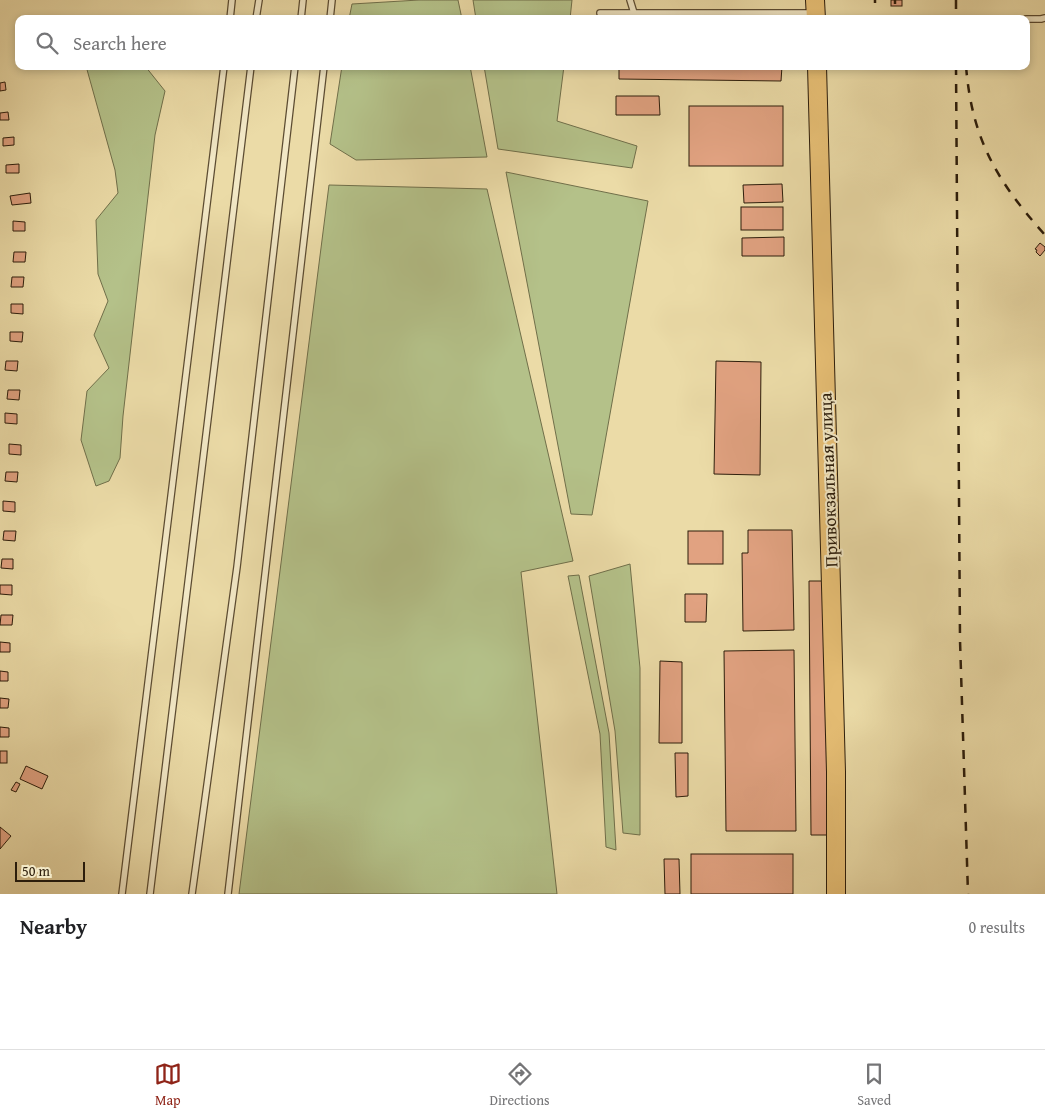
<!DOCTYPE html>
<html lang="en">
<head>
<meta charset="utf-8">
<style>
	:root { --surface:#fff; --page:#f6f6f6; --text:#202124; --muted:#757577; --line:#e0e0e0; --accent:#8f2418 }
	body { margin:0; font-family:"Gentium Book Plus",serif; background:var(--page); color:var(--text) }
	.scale { position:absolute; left:15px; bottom:12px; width:70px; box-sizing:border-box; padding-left:5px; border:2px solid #2c1d0b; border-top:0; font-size:14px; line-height:18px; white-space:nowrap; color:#2c1d0b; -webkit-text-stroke:4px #f2e8c6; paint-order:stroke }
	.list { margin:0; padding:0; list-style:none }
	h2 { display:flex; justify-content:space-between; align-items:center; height:65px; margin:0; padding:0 20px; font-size:21px }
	h2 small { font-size:16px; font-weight:400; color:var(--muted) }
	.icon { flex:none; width:28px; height:28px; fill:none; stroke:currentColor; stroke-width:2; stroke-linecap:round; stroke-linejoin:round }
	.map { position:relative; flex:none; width:1045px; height:894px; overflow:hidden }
	.search { position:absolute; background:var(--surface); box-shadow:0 2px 8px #0003; left:15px; right:15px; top:15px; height:55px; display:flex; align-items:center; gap:12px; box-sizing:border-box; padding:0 18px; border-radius:10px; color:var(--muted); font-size:19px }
	.sheet { height:155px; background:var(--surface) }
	nav { display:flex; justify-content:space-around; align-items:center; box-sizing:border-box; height:70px; border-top:1px solid var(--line); background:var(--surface); font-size:14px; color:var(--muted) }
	nav a { display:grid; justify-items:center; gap:2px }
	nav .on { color:var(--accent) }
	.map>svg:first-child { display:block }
</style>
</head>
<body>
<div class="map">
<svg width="1045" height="894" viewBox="0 0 1045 894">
	<rect width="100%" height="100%" fill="#ebdba7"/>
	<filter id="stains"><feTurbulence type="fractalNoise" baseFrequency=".004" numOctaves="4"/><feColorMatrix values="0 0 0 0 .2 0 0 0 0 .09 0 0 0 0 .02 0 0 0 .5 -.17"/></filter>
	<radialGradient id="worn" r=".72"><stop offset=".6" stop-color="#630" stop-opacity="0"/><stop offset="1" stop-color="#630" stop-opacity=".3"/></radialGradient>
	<g fill="#b4c189" stroke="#706f4a">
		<polygon points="419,0 458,0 462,19 349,19 352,4"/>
		<polygon points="473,0 572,0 570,19 476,19"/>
		<polygon points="86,66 145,66 165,91 155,135 123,416 120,458 109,481 96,486 81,440 87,391 109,368 94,335 108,301 98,274 96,220 118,193 115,170"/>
		<polygon points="342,66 470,66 487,157 356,160 330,144"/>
		<polygon points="484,66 564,66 557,121 637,146 632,168 498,149"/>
		<polygon points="506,172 648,201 592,515 571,514"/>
		<polygon points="329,185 487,189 573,561 521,572 557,894 239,894"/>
		<polygon points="630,564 640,668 640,835 623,833 615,731 589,576"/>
		<polygon points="579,575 609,733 616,850 606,847 600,734 568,576"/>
	</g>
	<g fill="#e1a281" stroke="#2c1d0b">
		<rect x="891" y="0" width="11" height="6"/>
		<polygon points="619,66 782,66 781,81 619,79"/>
		<polygon points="5,82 6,90 0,91 0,83"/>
		<polygon points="616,96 659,96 660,115 616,115"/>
		<rect x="689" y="106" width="94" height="60"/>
		<polygon points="8,112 9,120 0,120 0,113"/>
		<polygon points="14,137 14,145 3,146 3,138"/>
		<polygon points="19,164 19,173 6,173 6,165"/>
		<polygon points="782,184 783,202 744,203 743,185"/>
		<polygon points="30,193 31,203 12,205 10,196"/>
		<rect x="741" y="207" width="42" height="23"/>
		<polygon points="13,221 25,222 25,231 13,231"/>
		<polygon points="784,237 784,256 742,256 742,238"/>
		<polygon points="1040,243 1045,247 1045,250 1040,256 1036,252 1037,250 1035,249"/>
		<polygon points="14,252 26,252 25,262 13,262"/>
		<polygon points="12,277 24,277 23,287 11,287"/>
		<polygon points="11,304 23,304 23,314 11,313"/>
		<polygon points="10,332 23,332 22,342 10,341"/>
		<polygon points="6,361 18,361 17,371 5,370"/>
		<polygon points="716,361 761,362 760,475 714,474"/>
		<polygon points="8,390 20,390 19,400 7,399"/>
		<polygon points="5,413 17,414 17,424 5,423"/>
		<polygon points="9,444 21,445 21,455 9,454"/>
		<polygon points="6,472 18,472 17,482 5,481"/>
		<polygon points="3,501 15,502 15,512 3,511"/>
		<polygon points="748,530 792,530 794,630 743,631 742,553 748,553"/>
		<polygon points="4,531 16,531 15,541 3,540"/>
		<rect x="688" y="531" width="35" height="33"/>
		<polygon points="2,559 13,559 13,569 1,568"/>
		<polygon points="809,581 827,581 829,835 811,835"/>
		<polygon points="0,585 12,585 12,595 0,594"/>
		<polygon points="685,594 707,594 706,622 685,622"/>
		<polygon points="1,615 13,615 12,625 0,625"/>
		<polygon points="0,642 10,643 10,652 0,652"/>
		<polygon points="794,650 796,831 726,831 724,651"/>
		<polygon points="660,661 682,662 682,743 659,743"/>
		<polygon points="0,671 8,672 8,681 0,681"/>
		<polygon points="0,698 9,699 8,708 0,708"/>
		<polygon points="0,727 9,728 9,737 0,737"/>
		<rect x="0" y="751" width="7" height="12"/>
		<polygon points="675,753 688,753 688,796 676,797"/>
		<polygon points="26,766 48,776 42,789 20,779"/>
		<polygon points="16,782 20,784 16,792 11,790"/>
		<polygon points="0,827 11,836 0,849"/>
		<rect x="691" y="854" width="102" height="40"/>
		<polygon points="664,859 679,859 680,894 665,894"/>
	</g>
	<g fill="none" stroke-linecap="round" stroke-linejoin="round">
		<defs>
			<g id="lane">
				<polyline points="630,0 634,13"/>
				<polyline points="600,13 813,13"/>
				<polyline points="230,19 232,0"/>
				<polyline points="256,19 259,0"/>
				<polyline points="301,19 303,0"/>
				<polyline points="330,19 332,0"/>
				<polyline points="1026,19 1041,19 1045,18"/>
				<polyline points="122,894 224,66"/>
				<polyline points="150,894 251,66"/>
				<polyline points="192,894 237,567 295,66"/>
				<polyline points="228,894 324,66"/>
			</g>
			<g id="primary">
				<polyline points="815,0 816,19"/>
				<polyline points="817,66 836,772 836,894"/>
			</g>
		</defs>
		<use href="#lane" stroke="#5c4c32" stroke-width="8"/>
		<use href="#primary" stroke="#2c1d0b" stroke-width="20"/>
		<use href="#lane" stroke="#f2e8c6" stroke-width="5.5"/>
		<use href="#primary" stroke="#e6be74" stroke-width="18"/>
		<g stroke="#2c1d0b" stroke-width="2.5" stroke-dasharray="9 9" stroke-linecap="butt">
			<polyline points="875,0 875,3"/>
			<polyline points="895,0 895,4"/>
			<polyline points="956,0 956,19"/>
			<polyline points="956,66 960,640 968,894"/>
			<path d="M966 66C972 140 997 181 1045 235"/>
		</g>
	</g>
	<g text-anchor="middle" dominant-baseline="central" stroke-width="4" stroke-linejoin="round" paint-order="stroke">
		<g font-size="18" fill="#2c1d0b" stroke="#f2e8c6">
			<text transform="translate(828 480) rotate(-92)">Привокзальная улица</text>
		</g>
	</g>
	<rect width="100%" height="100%" filter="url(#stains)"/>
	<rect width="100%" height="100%" fill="url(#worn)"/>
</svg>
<div class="scale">50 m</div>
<div class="search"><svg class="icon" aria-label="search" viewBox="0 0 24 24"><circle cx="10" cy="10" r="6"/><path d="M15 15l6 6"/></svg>Search here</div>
</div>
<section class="sheet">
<h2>Nearby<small>0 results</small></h2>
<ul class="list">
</ul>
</section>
<nav>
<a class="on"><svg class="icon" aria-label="map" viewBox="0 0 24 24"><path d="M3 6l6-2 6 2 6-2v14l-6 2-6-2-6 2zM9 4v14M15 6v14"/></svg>Map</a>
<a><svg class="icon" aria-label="directions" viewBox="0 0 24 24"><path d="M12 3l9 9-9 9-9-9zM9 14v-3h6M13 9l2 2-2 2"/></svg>Directions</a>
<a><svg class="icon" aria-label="saved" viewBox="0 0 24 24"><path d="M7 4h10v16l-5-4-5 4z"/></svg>Saved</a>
</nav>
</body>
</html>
